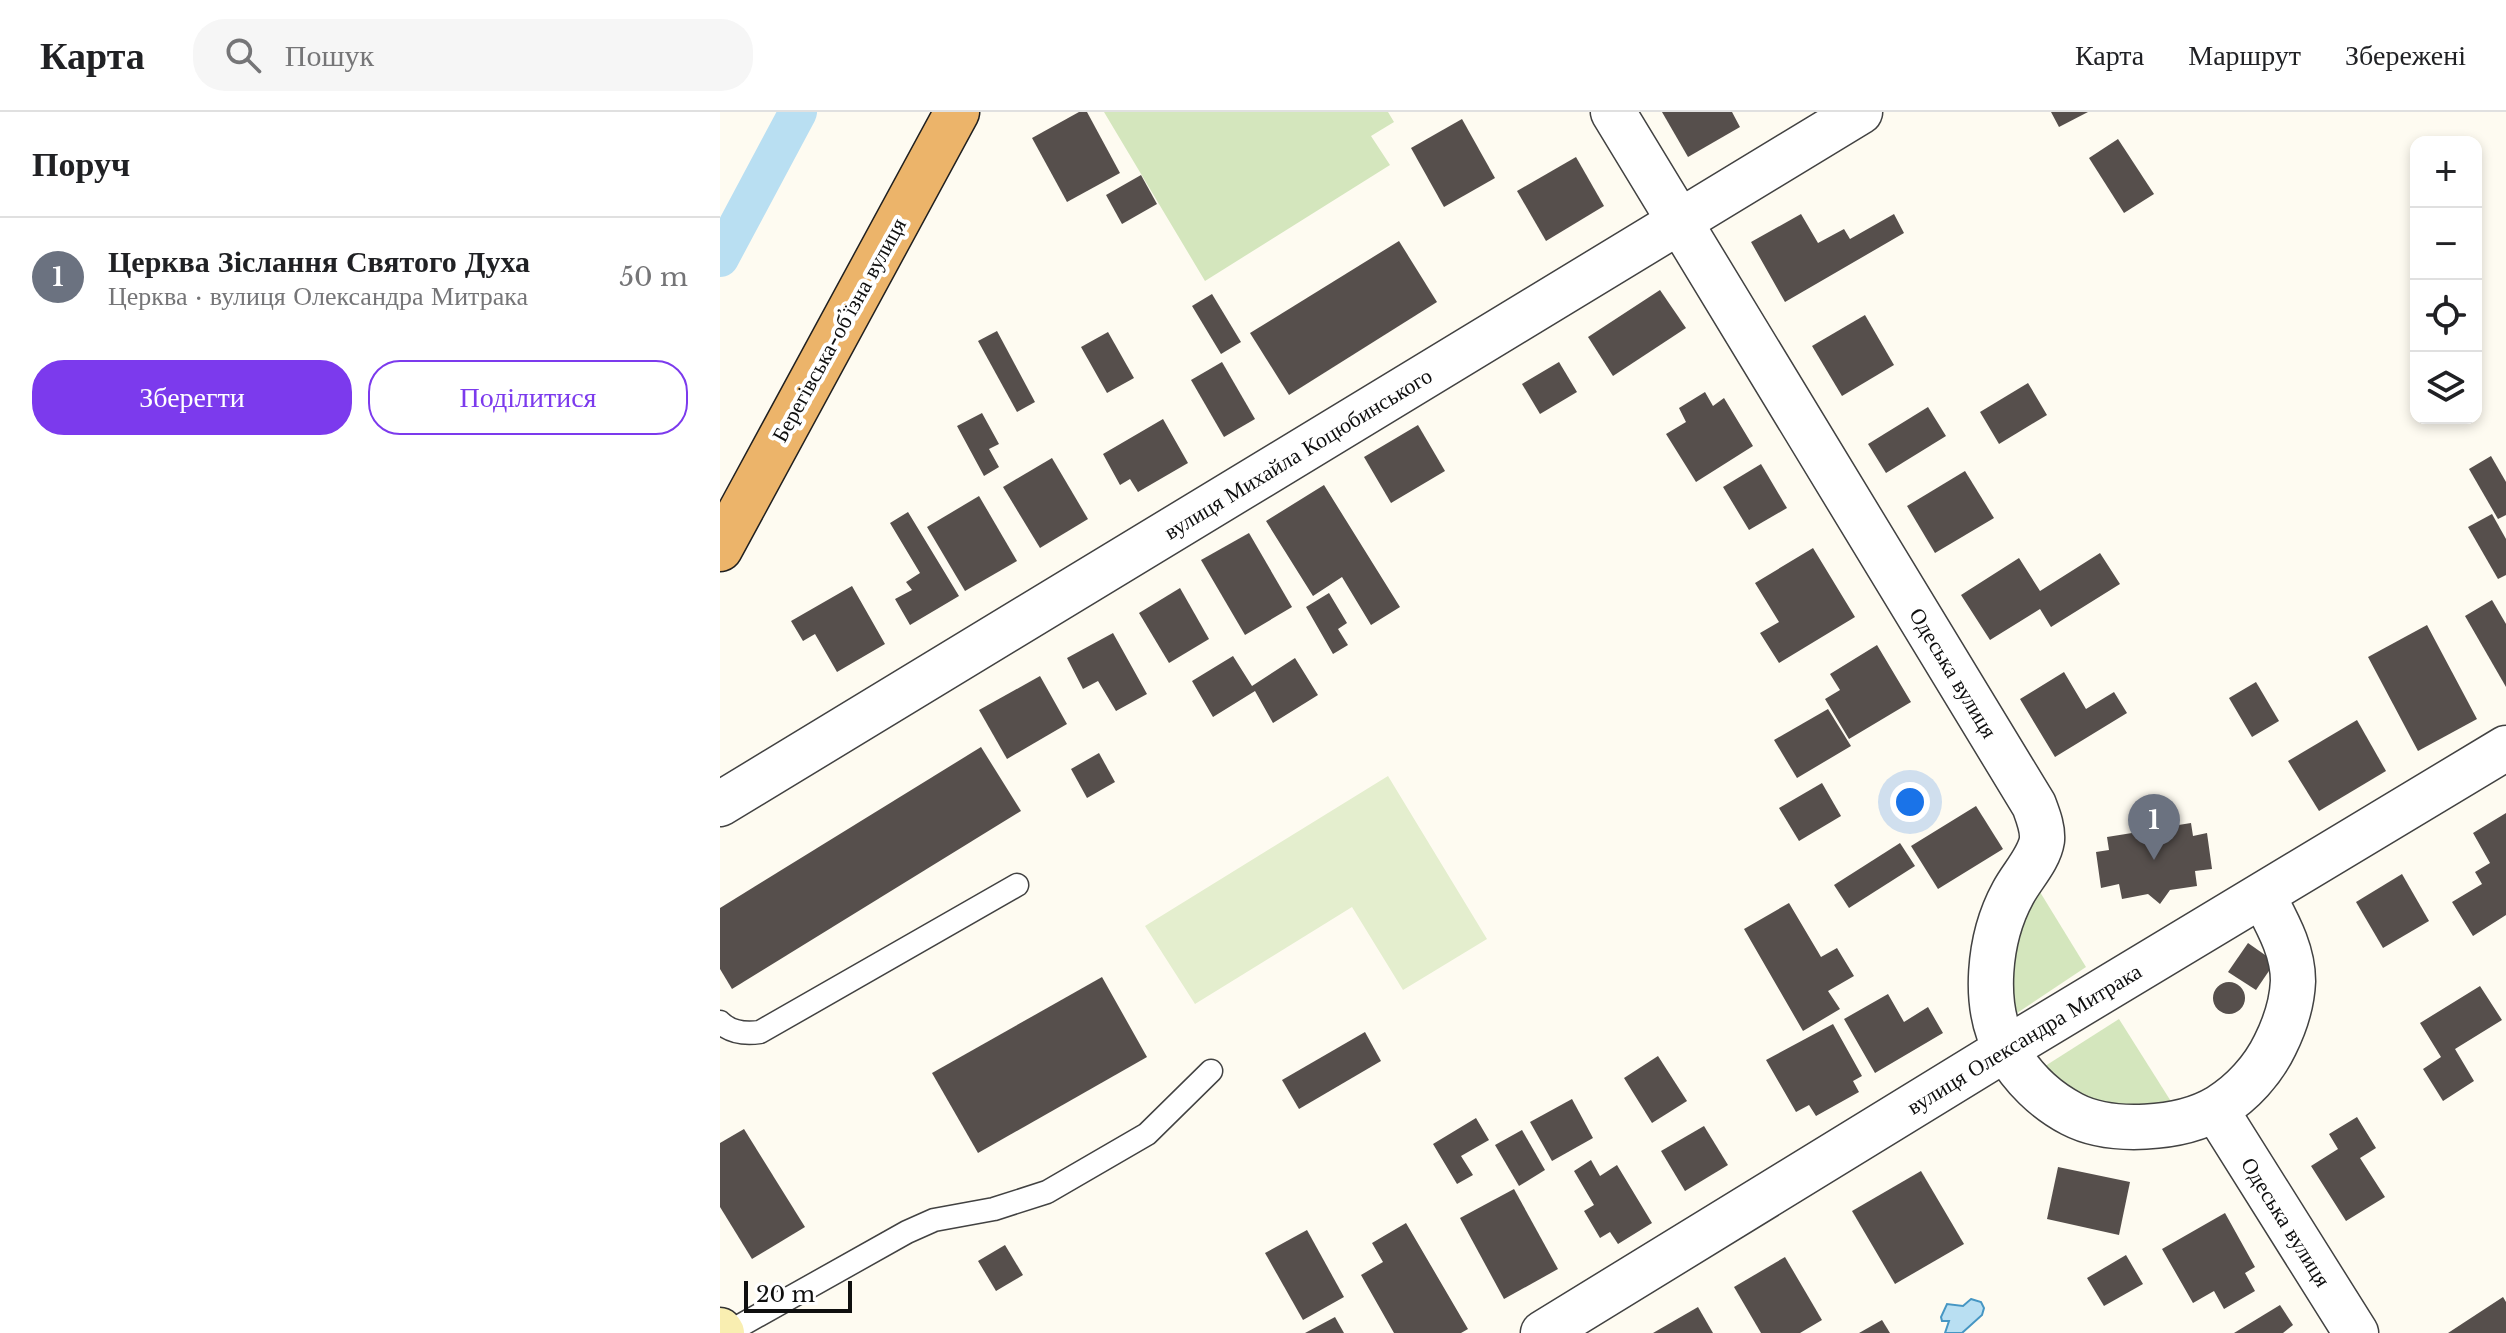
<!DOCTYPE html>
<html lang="uk">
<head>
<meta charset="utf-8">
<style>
	:root { --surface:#fff; --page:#f6f6f6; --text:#202124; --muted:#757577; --line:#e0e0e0; --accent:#7c3aed }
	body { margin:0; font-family:"Libre Baskerville",serif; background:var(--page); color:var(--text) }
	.controls { position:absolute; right:24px; top:24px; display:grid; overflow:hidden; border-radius:16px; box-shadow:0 4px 12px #0003 }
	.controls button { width:72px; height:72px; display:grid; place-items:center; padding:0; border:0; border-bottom:2px solid var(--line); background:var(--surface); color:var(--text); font:40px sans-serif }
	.scale { position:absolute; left:24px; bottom:20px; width:108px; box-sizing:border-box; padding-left:8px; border:4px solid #0f0f0f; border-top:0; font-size:22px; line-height:28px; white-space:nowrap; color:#0f0f0f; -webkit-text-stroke:6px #fff; paint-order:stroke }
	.you { position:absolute; left:1190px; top:690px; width:28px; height:28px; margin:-20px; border:6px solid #fff; border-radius:50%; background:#1a73e8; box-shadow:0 0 0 12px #1a73e833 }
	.badge { display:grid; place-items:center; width:52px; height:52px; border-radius:50%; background:var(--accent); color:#fff; font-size:26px; font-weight:700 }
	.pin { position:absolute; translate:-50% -66px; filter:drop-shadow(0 2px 4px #0008) }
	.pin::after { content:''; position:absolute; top:42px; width:28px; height:24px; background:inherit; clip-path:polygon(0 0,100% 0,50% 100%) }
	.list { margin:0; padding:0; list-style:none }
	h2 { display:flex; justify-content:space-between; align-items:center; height:104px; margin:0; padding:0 32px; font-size:34px }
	h2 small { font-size:26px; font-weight:400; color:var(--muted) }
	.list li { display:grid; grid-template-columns:52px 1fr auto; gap:24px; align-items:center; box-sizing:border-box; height:120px; padding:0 32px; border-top:2px solid var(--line) }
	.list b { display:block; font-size:30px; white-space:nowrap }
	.list p { margin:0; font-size:26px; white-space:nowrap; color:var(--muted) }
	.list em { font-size:26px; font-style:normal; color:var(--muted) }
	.actions { display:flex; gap:16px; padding:24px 32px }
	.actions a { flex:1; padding:18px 0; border:2px solid var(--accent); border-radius:32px; text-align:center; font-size:28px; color:var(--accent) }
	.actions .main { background:var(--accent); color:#fff }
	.icon { flex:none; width:44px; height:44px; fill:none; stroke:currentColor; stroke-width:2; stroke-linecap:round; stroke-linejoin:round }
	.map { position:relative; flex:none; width:1786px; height:1221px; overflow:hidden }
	header { display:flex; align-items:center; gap:48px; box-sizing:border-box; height:112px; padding:0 40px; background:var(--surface); border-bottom:2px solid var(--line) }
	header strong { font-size:38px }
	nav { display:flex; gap:44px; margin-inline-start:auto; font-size:28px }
	.search { width:560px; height:72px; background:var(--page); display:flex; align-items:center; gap:20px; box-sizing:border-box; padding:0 28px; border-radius:32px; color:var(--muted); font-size:30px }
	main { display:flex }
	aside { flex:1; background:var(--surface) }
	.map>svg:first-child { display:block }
</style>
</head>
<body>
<header>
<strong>Карта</strong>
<div class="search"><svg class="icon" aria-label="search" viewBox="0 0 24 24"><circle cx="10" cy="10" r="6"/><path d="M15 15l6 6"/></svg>Пошук</div>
<nav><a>Карта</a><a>Маршрут</a><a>Збережені</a></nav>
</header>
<main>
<aside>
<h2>Поруч<small></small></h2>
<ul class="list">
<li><span class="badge" style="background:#6b7280">1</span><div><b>Церква Зіслання Святого Духа</b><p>Церква · вулиця Олександра Митрака</p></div><em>50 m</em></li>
</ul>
<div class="actions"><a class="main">Зберегти</a><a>Поділитися</a></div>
</aside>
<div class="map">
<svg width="1786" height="1221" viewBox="0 0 1786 1221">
	<rect width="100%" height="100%" fill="#fefbf1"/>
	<g fill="#d4e6bd">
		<polygon points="384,0 668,0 674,10 651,24 670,53 485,169"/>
		<polygon points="1320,780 1366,855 1294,903 1289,881 1292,821"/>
		<polygon points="1399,907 1452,991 1403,998 1348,977 1322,956"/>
	</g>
	<polygon fill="#e4eece" points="668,664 767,827 683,878 632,795 475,892 425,814"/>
	<polygon fill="#b9dff2" stroke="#4696c3" stroke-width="2" points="1251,1187 1261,1190 1264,1196 1262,1203 1242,1221 1225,1221 1229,1209 1222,1209 1221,1205 1227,1192 1243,1194"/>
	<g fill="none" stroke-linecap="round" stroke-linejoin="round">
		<polyline stroke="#b9dff2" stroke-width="38" points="0,146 78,0"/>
	</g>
	<g fill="#564f4c">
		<polygon points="359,0 367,0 400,61 347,90 312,26"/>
		<polygon points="942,0 1012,0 1020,15 968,45"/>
		<polygon points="1331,0 1368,0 1339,15"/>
		<polygon points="742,7 775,66 724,95 691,36"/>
		<polygon points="1398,27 1434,82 1404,101 1369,46"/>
		<polygon points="856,45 884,94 826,129 797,79"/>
		<polygon points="421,63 437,92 402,112 386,83"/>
		<polygon points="1081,102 1098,131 1124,117 1130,127 1174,102 1184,121 1065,190 1031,130"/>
		<polygon points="679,129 717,190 569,283 530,221"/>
		<polygon points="940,178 966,216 893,264 868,225"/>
		<polygon points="492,182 521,230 501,242 472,194"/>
		<polygon points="1145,203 1174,253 1122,284 1092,234"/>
		<polygon points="277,219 315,290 297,300 258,229"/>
		<polygon points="388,220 414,266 387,281 361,235"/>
		<polygon points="502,250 535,307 504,325 471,268"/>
		<polygon points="839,250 857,280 820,302 802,272"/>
		<polygon points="1308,271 1327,303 1279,332 1260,300"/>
		<polygon points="985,280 993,294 1004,286 1033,334 976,370 946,322 966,310 959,296"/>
		<polygon points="1208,295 1226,324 1166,361 1148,332"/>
		<polygon points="262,301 279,332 269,337 279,355 264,364 237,314"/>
		<polygon points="443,307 468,351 418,380 410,367 400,373 383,342"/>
		<polygon points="698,313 725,359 671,391 644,345"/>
		<polygon points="1771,344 1786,370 1786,403 1778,407 1749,357"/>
		<polygon points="332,346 368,407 320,436 283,375"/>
		<polygon points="1041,352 1067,396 1029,418 1003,375"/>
		<polygon points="1245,359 1274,406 1215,441 1187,394"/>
		<polygon points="604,373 680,495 651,513 622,465 593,484 546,409"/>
		<polygon points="259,384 297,449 245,479 207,415"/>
		<polygon points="188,400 239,484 190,513 175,487 192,478 186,470 200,461 170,411"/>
		<polygon points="1772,402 1786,427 1786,463 1778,467 1748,415"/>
		<polygon points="529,421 572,495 525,523 481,448"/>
		<polygon points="1093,436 1135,505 1059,551 1040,521 1059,510 1035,471"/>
		<polygon points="1380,441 1400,472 1331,515 1320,497 1270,528 1241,483 1299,446 1320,479"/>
		<polygon points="132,474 165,532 117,560 95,522 83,529 71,509"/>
		<polygon points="460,476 489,527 449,551 419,501"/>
		<polygon points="609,481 627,511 618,517 628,533 613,542 586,495"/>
		<polygon points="1772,488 1786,512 1786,575 1745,504"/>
		<polygon points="1707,513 1757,607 1698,639 1648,545"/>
		<polygon points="393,521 427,582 396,599 378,569 363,577 347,546"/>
		<polygon points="1157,533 1191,590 1129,627 1105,587 1120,578 1110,562"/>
		<polygon points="513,544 532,574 575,546 598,583 553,611 535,579 493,605 472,569"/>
		<polygon points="1344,560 1366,597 1394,580 1407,601 1335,645 1300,587"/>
		<polygon points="320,564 347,612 287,647 259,598"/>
		<polygon points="1536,570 1559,609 1532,625 1509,586"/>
		<polygon points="1108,597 1131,634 1077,666 1054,628"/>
		<polygon points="1637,608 1666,659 1599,699 1568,649"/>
		<polygon points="261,635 301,699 12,877 0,857 0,796"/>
		<polygon points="379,641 395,670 367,686 351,657"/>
		<polygon points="1102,671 1121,704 1079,729 1059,696"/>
		<polygon points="1256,694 1283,737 1218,777 1191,734"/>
		<polygon points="1786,701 1786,803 1753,824 1732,790 1762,772 1755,760 1770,751 1753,721"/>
		<polygon points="1444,703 1446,715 1471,711 1473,724 1487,721 1492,757 1475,759 1477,774 1450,778 1440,792 1428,782 1402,787 1399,772 1381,776 1376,740 1389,738 1387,725 1412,721 1409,709"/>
		<polygon points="1180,731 1195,754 1129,796 1114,773"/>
		<polygon points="1682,762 1709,809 1663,836 1636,790"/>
		<polygon points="1069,791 1101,845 1117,836 1134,864 1108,879 1120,897 1083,919 1024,817"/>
		<polygon points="1528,831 1555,850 1536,878 1508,860"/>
		<polygon points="382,865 427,945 258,1041 212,961"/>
		<circle cx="1509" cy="886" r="16"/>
		<polygon points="1760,874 1782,908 1735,937 1754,969 1723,989 1703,957 1721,945 1700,911"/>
		<polygon points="1168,882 1184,910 1208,895 1223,921 1155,961 1124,907"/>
		<polygon points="1113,912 1142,964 1133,969 1139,980 1096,1004 1089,993 1076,1000 1046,948"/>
		<polygon points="645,920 661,949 579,997 562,968"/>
		<polygon points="938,944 967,989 932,1011 904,966"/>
		<polygon points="852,987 873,1026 832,1049 810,1010"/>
		<polygon points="1637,1005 1656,1036 1640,1046 1665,1085 1626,1109 1591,1054 1618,1037 1609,1022"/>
		<polygon points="756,1006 769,1028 741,1044 753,1063 737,1072 713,1032"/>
		<polygon points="984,1014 1008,1053 965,1079 941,1039"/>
		<polygon points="24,1017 85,1115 32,1147 0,1095 0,1031"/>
		<polygon points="802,1018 825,1058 799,1074 775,1033"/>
		<polygon points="871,1048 880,1064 897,1053 932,1111 898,1132 890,1120 880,1126 864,1099 874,1093 854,1059"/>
		<polygon points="1338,1055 1410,1070 1399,1123 1327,1107"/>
		<polygon points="1201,1059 1244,1132 1175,1172 1132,1099"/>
		<polygon points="794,1077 838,1157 784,1187 740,1106"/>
		<polygon points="1505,1101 1535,1155 1525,1161 1535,1179 1504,1197 1494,1179 1473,1191 1442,1137"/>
		<polygon points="686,1111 748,1217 741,1221 674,1221 641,1163 663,1150 652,1131"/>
		<polygon points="587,1118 624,1185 583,1208 545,1141"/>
		<polygon points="285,1133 303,1163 276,1179 258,1149"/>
		<polygon points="1406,1143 1423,1172 1384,1194 1367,1166"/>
		<polygon points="1065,1145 1102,1208 1080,1221 1041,1221 1014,1175"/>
		<polygon points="1783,1185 1786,1190 1786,1221 1728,1221"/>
		<polygon points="1560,1193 1573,1213 1563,1221 1514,1221"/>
		<polygon points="978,1195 993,1221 933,1221"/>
		<polygon points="615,1205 624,1221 585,1221"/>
		<polygon points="1162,1208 1170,1221 1139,1221"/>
	</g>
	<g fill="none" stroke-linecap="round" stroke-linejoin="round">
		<defs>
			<g id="service">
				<path d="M0 910C11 921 26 922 40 920L297 773"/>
				<polyline points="7,1221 187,1120 214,1108 274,1097 327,1080 427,1022 491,959"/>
			</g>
			<g id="minor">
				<path id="s1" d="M893 0 1314 693C1318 704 1323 716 1322 728 1319 747 1302 764 1293 781 1269 825 1261 894 1287 939 1302 965 1325 988 1352 1002 1390 1022 1461 1018 1499 995 1522 981 1543 958 1555 933 1565 913 1572 893 1573 869 1573 838 1557 811 1543 784"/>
				<path id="s2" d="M0 692 1140 0"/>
				<path id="s3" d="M1496 998 1636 1221"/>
				<path id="s4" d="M823 1221 1276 943 1786 636"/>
			</g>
			<polyline id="secondary" points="0,1218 2,1221"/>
			<polyline id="trunk" points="0,437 237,0"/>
		</defs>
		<use href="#service" stroke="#424242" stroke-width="25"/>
		<use href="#minor" stroke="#424242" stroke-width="47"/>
		<use href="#secondary" stroke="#313131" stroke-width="47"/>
		<use href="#trunk" stroke="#202020" stroke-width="47"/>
		<use href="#service" stroke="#fff" stroke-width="22"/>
		<use href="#minor" stroke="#fff" stroke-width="44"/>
		<use href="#secondary" stroke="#f9eeb1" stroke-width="44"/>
		<use href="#trunk" stroke="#ecb46a" stroke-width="44"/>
	</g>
	<g text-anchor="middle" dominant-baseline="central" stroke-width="8" stroke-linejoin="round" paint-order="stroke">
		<g font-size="22" fill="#0f0f0f" stroke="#fff">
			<text transform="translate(119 218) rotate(-61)">Берегівська-обʼїзна вулиця</text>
			<text stroke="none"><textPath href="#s2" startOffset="676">вулиця Михайла Коцюбинського</textPath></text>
			<text stroke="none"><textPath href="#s1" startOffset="656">Одеська вулиця</textPath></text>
			<text stroke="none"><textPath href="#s4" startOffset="564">вулиця Олександра Митрака</textPath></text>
			<text stroke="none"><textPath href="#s3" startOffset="132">Одеська вулиця</textPath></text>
		</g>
	</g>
</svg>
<div class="controls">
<button>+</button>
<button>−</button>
<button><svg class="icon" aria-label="locate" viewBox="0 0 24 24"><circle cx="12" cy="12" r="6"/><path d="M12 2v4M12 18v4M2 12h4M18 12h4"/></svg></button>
<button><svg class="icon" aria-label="layers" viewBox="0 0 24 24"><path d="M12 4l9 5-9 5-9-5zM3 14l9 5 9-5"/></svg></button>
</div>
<div class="scale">20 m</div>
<div class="you"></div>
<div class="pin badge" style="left:1434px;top:748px;background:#6b7280">1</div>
</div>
</main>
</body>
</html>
